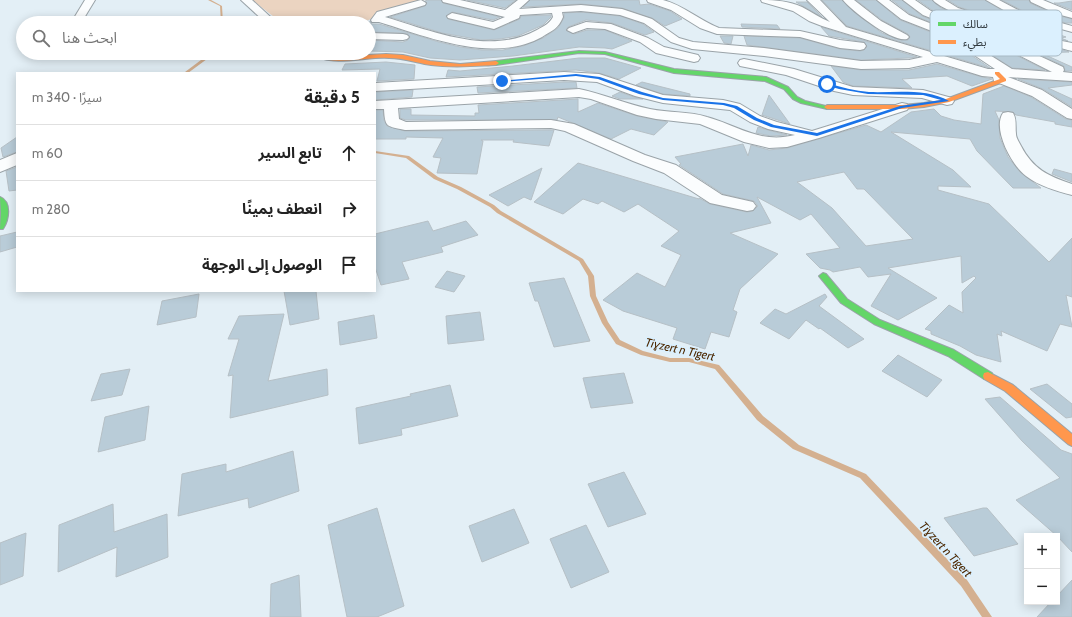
<!DOCTYPE html>
<html lang="ar">
<head>
<meta charset="utf-8">
<style>
	:root { --surface:#fff; --page:#f2f2f2; --text:#222; --muted:#767676; --line:#e0e0e0 }
	body { margin:0; font-family:Cabin,"Noto Sans Arabic",sans-serif; background:var(--page); color:var(--text); direction:rtl }
	.controls { position:absolute; right:12px; bottom:12px; display:grid; overflow:hidden; border-radius:0px; box-shadow:0 2px 10px #0003 }
	.controls button { width:36px; height:36px; display:grid; place-items:center; padding:0; border:0; border-bottom:1px solid var(--line); background:var(--surface); color:var(--text); font:20px sans-serif }
	.stop { position:absolute; width:12px; height:12px; margin:-9px; border:3px solid #1a73e8; border-radius:50%; background:#fff }
	.stop.end { background:#1a73e8; border-color:#fff; box-shadow:0 1px 4px #0008 }
	.list { margin:0; padding:0; list-style:none }
	h2 { display:flex; justify-content:space-between; align-items:center; height:52px; margin:0; padding:0 16px; font-size:17px }
	h2 small { font-size:13px; font-weight:400; color:var(--muted) }
	.list li { display:grid; grid-template-columns:26px 1fr auto; gap:12px; align-items:center; box-sizing:border-box; height:56px; padding:0 16px; border-top:1px solid var(--line) }
	.list b { display:block; font-size:15px; white-space:nowrap }
	.list em { font-size:13px; font-style:normal; color:var(--muted) }
	.icon { flex:none; width:22px; height:22px; fill:none; stroke:currentColor; stroke-width:2; stroke-linecap:round; stroke-linejoin:round }
	.map { position:relative; flex:none; width:1072px; height:617px; overflow:hidden; direction:ltr }
	.search { position:absolute; background:var(--surface); box-shadow:0 2px 10px #0003; left:16px; top:16px; width:360px; height:44px; display:flex; align-items:center; gap:10px; box-sizing:border-box; padding:0 14px; border-radius:22px; color:var(--muted); font-size:15px }
	.panel { position:absolute; background:var(--surface); box-shadow:0 2px 10px #0003; left:16px; top:72px; width:360px; height:220px; border-radius:0px; direction:rtl }
	.map>svg:first-child { display:block }
</style>
</head>
<body>
<div class="map">
<svg width="1072" height="617" viewBox="0 0 1072 617">
	<rect width="100%" height="100%" fill="#e3eff6"/>
	<polygon fill="#ebd4c1" points="252,0 425,0 360,23 282,23"/>
	<g fill="none" stroke-linecap="round" stroke-linejoin="round">
		<g fill="#d4b090" fill-rule="evenodd">
			<polygon points="208,0 211,0 222,6 223,23 221,23 220,6"/>
			<polygon points="214,53 219,53 207,59 188,73 185,72 205,57"/>
			<polygon points="375,151 409,156 438,177 461,187 494,205 501,211 583,259 594,276 596,296 608,322 620,340 643,351 670,358 689,358 719,365 763,416 799,445 866,474 967,580 992,617 982,617 961,586 860,478 793,449 757,420 715,369 689,362 670,362 641,355 616,344 602,323 590,296 588,276 579,261 497,213 490,207 457,189 434,179 406,158 375,153"/>
		</g>
	</g>
	<g fill="#b9ccd8" stroke="#b6c0c6" fill-rule="evenodd">
		<polygon points="428,0 441,0 443,3 500,17 493,20 452,12 446,16 448,19 494,30 520,19 521,16 551,15 551,17 543,25 518,36 500,39 481,40 442,33 390,17 425,6 427,3 425,1"/>
		<polygon points="467,0 516,0 505,8"/>
		<polygon points="530,0 639,0 640,5 649,4 670,11 682,19 665,26 652,18 622,8 581,4 523,7"/>
		<polygon points="822,0 842,0 854,12 882,33 900,40 908,40 910,37 908,34 882,20 856,0 876,0 900,20 946,38 990,68 847,26"/>
		<polygon points="892,0 902,0 922,16 994,44 1045,70 1012,68 956,32 910,14"/>
		<polygon points="918,0 932,0 941,8 976,23 1069,52 1041,53 1072,67 1072,71 1065,71 1064,66 1004,38 932,10"/>
		<polygon points="948,0 985,0 1013,17 1033,23 1026,23 1066,37 1061,38 1068,41 959,7"/>
		<polygon points="1002,0 1029,0 1030,3 1056,15 1072,19 1072,23 1066,23 1023,11"/>
		<polygon points="1072,1 1072,10 1054,3 1059,3"/>
		<polygon points="796,2 807,2 822,17 801,5"/>
		<polygon points="581,12 620,16 643,24 654,32 645,35 612,23 586,20 568,27 566,30 574,34 587,30 605,30 632,41 612,49 605,48 579,47 513,56 460,60 430,58 403,52 369,51 369,40 403,42 408,40 410,37 408,34 403,33 369,32 370,21 372,24 379,24 439,42 460,47 482,50 503,50 523,46 543,38 558,28 564,18 564,13"/>
		<polygon points="741,24 777,25 780,29 742,27"/>
		<polygon points="821,27 917,57 909,58 861,60 747,45 744,36 800,38 840,49 860,51 864,50 867,47 864,42 829,36"/>
		<polygon points="720,36 733,36 731,44 724,43"/>
		<polygon points="579,58 605,58 641,68 619,79 599,73 576,70 446,77 448,70 460,71 513,66"/>
		<polygon points="386,62 415,65 414,79 377,81 380,69 342,70 345,64"/>
		<polygon points="937,64 982,77 992,79 972,86 947,76 902,79 912,88 853,86 843,82 831,66 861,70 909,70"/>
		<polygon points="1018,79 1072,82 1072,85 1048,88 1072,99 1072,107 1043,89"/>
		<polygon points="564,82 576,82 577,88 478,93 477,87"/>
		<polygon points="642,82 690,94 690,96 663,94 636,85"/>
		<path d="M1004 86 1031 97 1066 119 1072 120V127L1055 124V122L1016 115 1013 112 995 111 999 120 1000 138 1008 157 1020 172 1041 188H1013L977 151 970 139 891 132 953 170 971 187 938 186V190L989 204 1049 262 1072 238V297L1066 295 1072 327 1060 324 1047 351 1001 331 1002 336 997 334 1001 362 976 355 960 346 931 334V331L925 329 949 305 963 313 962 292 976 278 974 276 962 283 961 256 888 268 937 298 898 320 871 306 891 274 868 277 860 267 833 272 830 270 820 268 806 254 840 248 811 214 800 220 757 197 771 223 730 233 778 254 740 289 733 310 737 312 729 337 711 332 705 349 673 339 677 328 623 311 603 300 637 273 665 287 681 255 661 246 679 231 638 204 624 212 602 201 598 204 583 199 563 214 534 202 578 163 699 199V198L710 204 747 212 753 211 758 206 754 201 723 194 679 165 681 164 675 157 743 144 748 156 751 145 769 150 787 148 866 125 881 132 911 112 934 109 941 116 954 120 981 124 983 94ZM844 172 857 189H864L913 239 866 246 832 208 797 182Z"/>
		<polygon points="413,90 412,97 375,100 375,92"/>
		<polygon points="620,92 634,97 643,99 620,99 612,96"/>
		<polygon points="769,95 790,124 762,115"/>
		<polygon points="578,99 578,112 598,103 637,116 668,122 654,135 631,129 611,139 558,117 557,120 406,120 400,118 400,109 411,109 411,115 475,116 475,113 479,113 478,105"/>
		<polygon points="375,110 383,110 384,120 387,126 405,131 554,130 549,146 513,142 514,140 481,140 483,141 477,174 437,173 441,158 433,157 443,138 406,137 406,139 375,139"/>
		<polygon points="758,127 768,130 787,135 771,136 756,133"/>
		<polygon points="17,137 17,152 3,157 1,148"/>
		<polygon points="17,167 17,190 9,191 6,171"/>
		<polygon points="542,168 531,200 524,197 508,206 489,195"/>
		<polygon points="1054,169 1072,174 1072,182 1052,174"/>
		<polygon points="428,221 433,231 466,221 478,235 441,247 443,252 402,262 409,279 381,285 375,267 375,234"/>
		<polygon points="17,232 17,247 0,252 0,236"/>
		<polygon points="447,271 465,276 454,292 435,287"/>
		<polygon points="564,278 590,341 554,347 538,301 535,301 529,283"/>
		<polygon points="284,291 316,291 319,319 290,325"/>
		<polygon points="199,294 196,317 157,325 162,301"/>
		<polygon points="825,294 827,297 819,306 864,339 848,348 820,328 819,329 806,320 789,339 760,323 775,309 786,314"/>
		<polygon points="480,312 484,340 448,344 446,316"/>
		<polygon points="284,314 268,381 327,369 328,395 230,418 233,375 228,376 239,339 228,339 239,316"/>
		<polygon points="374,315 377,338 340,345 338,322"/>
		<polygon points="898,355 942,380 927,397 882,371"/>
		<polygon points="130,369 122,395 91,401 101,374"/>
		<polygon points="624,373 633,403 591,408 583,378"/>
		<polygon points="1047,384 1072,404 1072,417 1066,418 1030,389"/>
		<polygon points="450,385 458,416 401,429 402,435 359,444 356,408 411,396 410,394"/>
		<polygon points="1000,397 1061,450 1072,454 1072,552 1057,536 1016,500 1060,478 1022,441 985,399"/>
		<polygon points="149,406 145,440 98,452 105,417"/>
		<polygon points="293,451 299,491 249,508 248,498 178,516 182,474 226,464 226,472"/>
		<polygon points="624,472 646,514 608,527 588,484"/>
		<polygon points="113,504 114,532 167,514 168,557 116,577 117,547 58,572 59,525"/>
		<polygon points="377,508 404,606 377,617 347,617 328,525"/>
		<polygon points="983,508 987,508 1018,544 974,556 944,518"/>
		<polygon points="514,509 529,543 482,562 469,526"/>
		<polygon points="586,525 609,572 571,588 550,539"/>
		<polygon points="26,533 23,576 0,585 0,543"/>
		<polygon points="299,575 301,617 270,617 271,584"/>
		<polygon points="1072,580 1072,617 1037,617 1051,602 1057,602 1057,596"/>
	</g>
	<g fill="none" stroke-linecap="round" stroke-linejoin="round">
		<defs>
			<g id="street">
				<polygon points="85,0 95,0 81,23 71,23"/>
				<polygon points="241,0 252,0 277,23 266,23"/>
				<path d="M421 0 426 3 425 5 385 17C432 31 490 56 537 30 544 26 549 24 553 17L552 13 520 15 519 18 494 29 448 18 447 16 452 13 493 22 505 17 443 2 442 0H460L505 10 518 0H529L519 9 581 5 622 9 652 19 679 38 693 42 764 48 861 61 909 60 923 57 822 26 809 21 793 11 762 2 761 0C775 0 789 1 802 7 812 12 820 18 830 22L807 0H820L846 27 988 69H995L947 37 901 19 877 0H889L909 15 955 33 1012 69 1052 72 995 43 923 15 903 0H915L931 11 1003 39 1063 67 1064 70 1063 72 1072 73V81L1008 77 1042 90 1072 109V119L1067 118 1032 96 994 81 993 77 982 76 937 62 909 68 861 69 764 56 692 49 671 42 644 23 620 15 581 11 562 12 563 17C558 29 553 30 542 37 493 64 428 37 379 22H372L371 20 377 12Z"/>
				<path d="M647 0C652 0 658 0 663 0 683 5 699 20 719 28L800 31 840 40 864 43 866 46 864 49 860 50 840 48 800 37 717 34 700 28 671 10 648 2Z"/>
				<path d="M843 0H854L881 21 907 35 909 37 907 39C893 43 852 11 843 0Z"/>
				<path d="M933 0H945L958 8 1057 40 1072 43V51C1048 45 946 16 933 0Z"/>
				<polygon points="986,0 999,0 1022,12 1072,26 1072,32 1014,16"/>
				<polygon points="1030,0 1043,0 1072,12 1072,18 1057,14 1031,2"/>
				<polygon points="586,22 611,24 648,38 664,47 698,55 700,58 698,61 694,62 656,53 640,42 605,29 587,28 573,33 567,30 569,28"/>
				<polygon points="369,33 403,34 407,35 409,37 407,39 403,40 369,39"/>
				<polygon points="744,59 794,69 853,87 923,90 952,98 954,101 952,104 947,105 922,98 853,95 834,91 786,75 740,66 738,63 740,60"/>
				<path d="M564 72 599 74 663 95 723 100 740 104 760 116 777 122 812 131 902 103 907 104 909 107 907 110 819 138 787 147 769 148 744 142 700 124 656 119 637 115 591 99 579 97 398 108 399 119 406 122 551 120 574 124 645 155 676 165 722 195 753 202 756 206 753 210 747 211 710 203 664 173 633 161 565 131 551 128 405 130C387 126 385 128 384 109H375V101L579 89C603 94 626 104 650 109 668 113 689 111 707 117 739 126 760 144 795 135L768 129 750 122 730 110 663 103 635 96 597 82 564 80 375 91V83Z"/>
				<path d="M1008 112 1013 113C1017 119 1015 127 1016 134 1016 138 1019 142 1021 146 1033 169 1048 176 1072 184V195C1056 191 1039 186 1026 176 1012 166 992 129 1003 113Z"/>
				<polygon points="17,153 17,165 0,172 0,160"/>
			</g>
			<g id="fast">
				<polygon points="579,51 605,52 674,69 766,77 788,87 797,97 805,101 830,107 827,109 801,103 793,99 784,89 765,81 674,73 605,54 579,53 496,65 493,63 496,61"/>
				<path d="M0 197C12 202 9 220 3 229H0L1 213Z"/>
				<polygon points="823,273 826,274 847,299 880,320 954,350 992,373 993,376 992,379 984,379 948,356 874,324 841,303 819,276"/>
			</g>
			<g id="slow">
				<path d="M311 53H317L329 57 386 54 403 55 430 61 460 64 496 61 499 63 496 65C474 66 453 68 431 65 417 63 404 58 389 58 367 56 328 68 311 53Z"/>
				<polygon points="995,72 999,72 1006,79 1006,81 949,102 924,107 902,109 827,109 824,107 827,105 902,105 924,103 946,99 1000,79 995,74"/>
				<polygon points="988,372 1013,385 1072,434 1072,446 1068,444 1005,391 984,379 983,376 984,373"/>
			</g>
		</defs>
		<use href="#street" stroke="#9aa3a8" stroke-width="2"/>
		<use href="#fast" stroke="#9aa3a8" stroke-width="2"/>
		<use href="#slow" stroke="#9aa3a8" stroke-width="2"/>
		<use href="#street" fill="#fbfdfe" fill-rule="evenodd"/>
		<use href="#fast" fill="#63d668" fill-rule="evenodd"/>
		<use href="#slow" fill="#ff974d" fill-rule="evenodd"/>
	</g>
	<path fill="#1a73e8" d="M576 74 600 77 642 92 663 98 724 103 737 106 757 118 774 125 817 133 900 106 941 100 923 95 868 94 839 89 825 85 827 83C841 87 855 91 869 92 895 93 926 88 949 101L902 108 817 136 771 127 754 120 734 108 723 105 663 100 639 94 598 79 576 76 502 82 500 81Z"/>
	<g text-anchor="middle" dominant-baseline="central" stroke-width="3.5" stroke-linejoin="round" paint-order="stroke">
		<g font-size="12" font-style="italic" fill="#4d2800" stroke="#dbf0fe">
			<text transform="translate(680 349) rotate(12)">Tiɣzert n Tigert</text>
			<text transform="translate(946 549) rotate(47)">Tiɣzert n Tigert</text>
		</g>
	</g>
	<rect x="930" y="10" width="132" height="46" rx="6" fill="#dbf0fe" stroke="#a7b9c4" stroke-width="1"/>
	<rect x="938" y="22" width="18" height="4" fill="#63d668"/>
	<rect x="938" y="40" width="18" height="4" fill="#ff974d"/>
	<g font-size="11" fill="#2f383d">
		<text x="963" y="28">سالك</text>
		<text x="963" y="46">بطيء</text>
	</g>
</svg>
<div class="controls">
<button>+</button>
<button>−</button>
</div>
<div class="stop" style="left:827px;top:84px"></div>
<div class="stop end" style="left:502px;top:81px"></div>
<div class="search"><svg class="icon" aria-label="search" viewBox="0 0 24 24"><circle cx="10" cy="10" r="6"/><path d="M15 15l6 6"/></svg>ابحث هنا</div>
<section class="panel">
<h2>5 دقيقة<small>سيرًا · 340 m</small></h2>
<ul class="list">
<li><svg class="icon" aria-label="ahead" viewBox="0 0 24 24"><path d="M12 20V5M6 11l6-6 6 6"/></svg><div><b>تابع السير</b></div><em>60 m</em></li>
<li><svg class="icon" aria-label="right" viewBox="0 0 24 24"><path d="M7 20v-9h11M14 6l5 5-5 5"/></svg><div><b>انعطف يمينًا</b></div><em>280 m</em></li>
<li><svg class="icon" aria-label="arrive" viewBox="0 0 24 24"><path d="M6 21V4h12l-3 4 3 4H6"/></svg><div><b>الوصول إلى الوجهة</b></div></li>
</ul>
</section>
</div>
</body>
</html>
